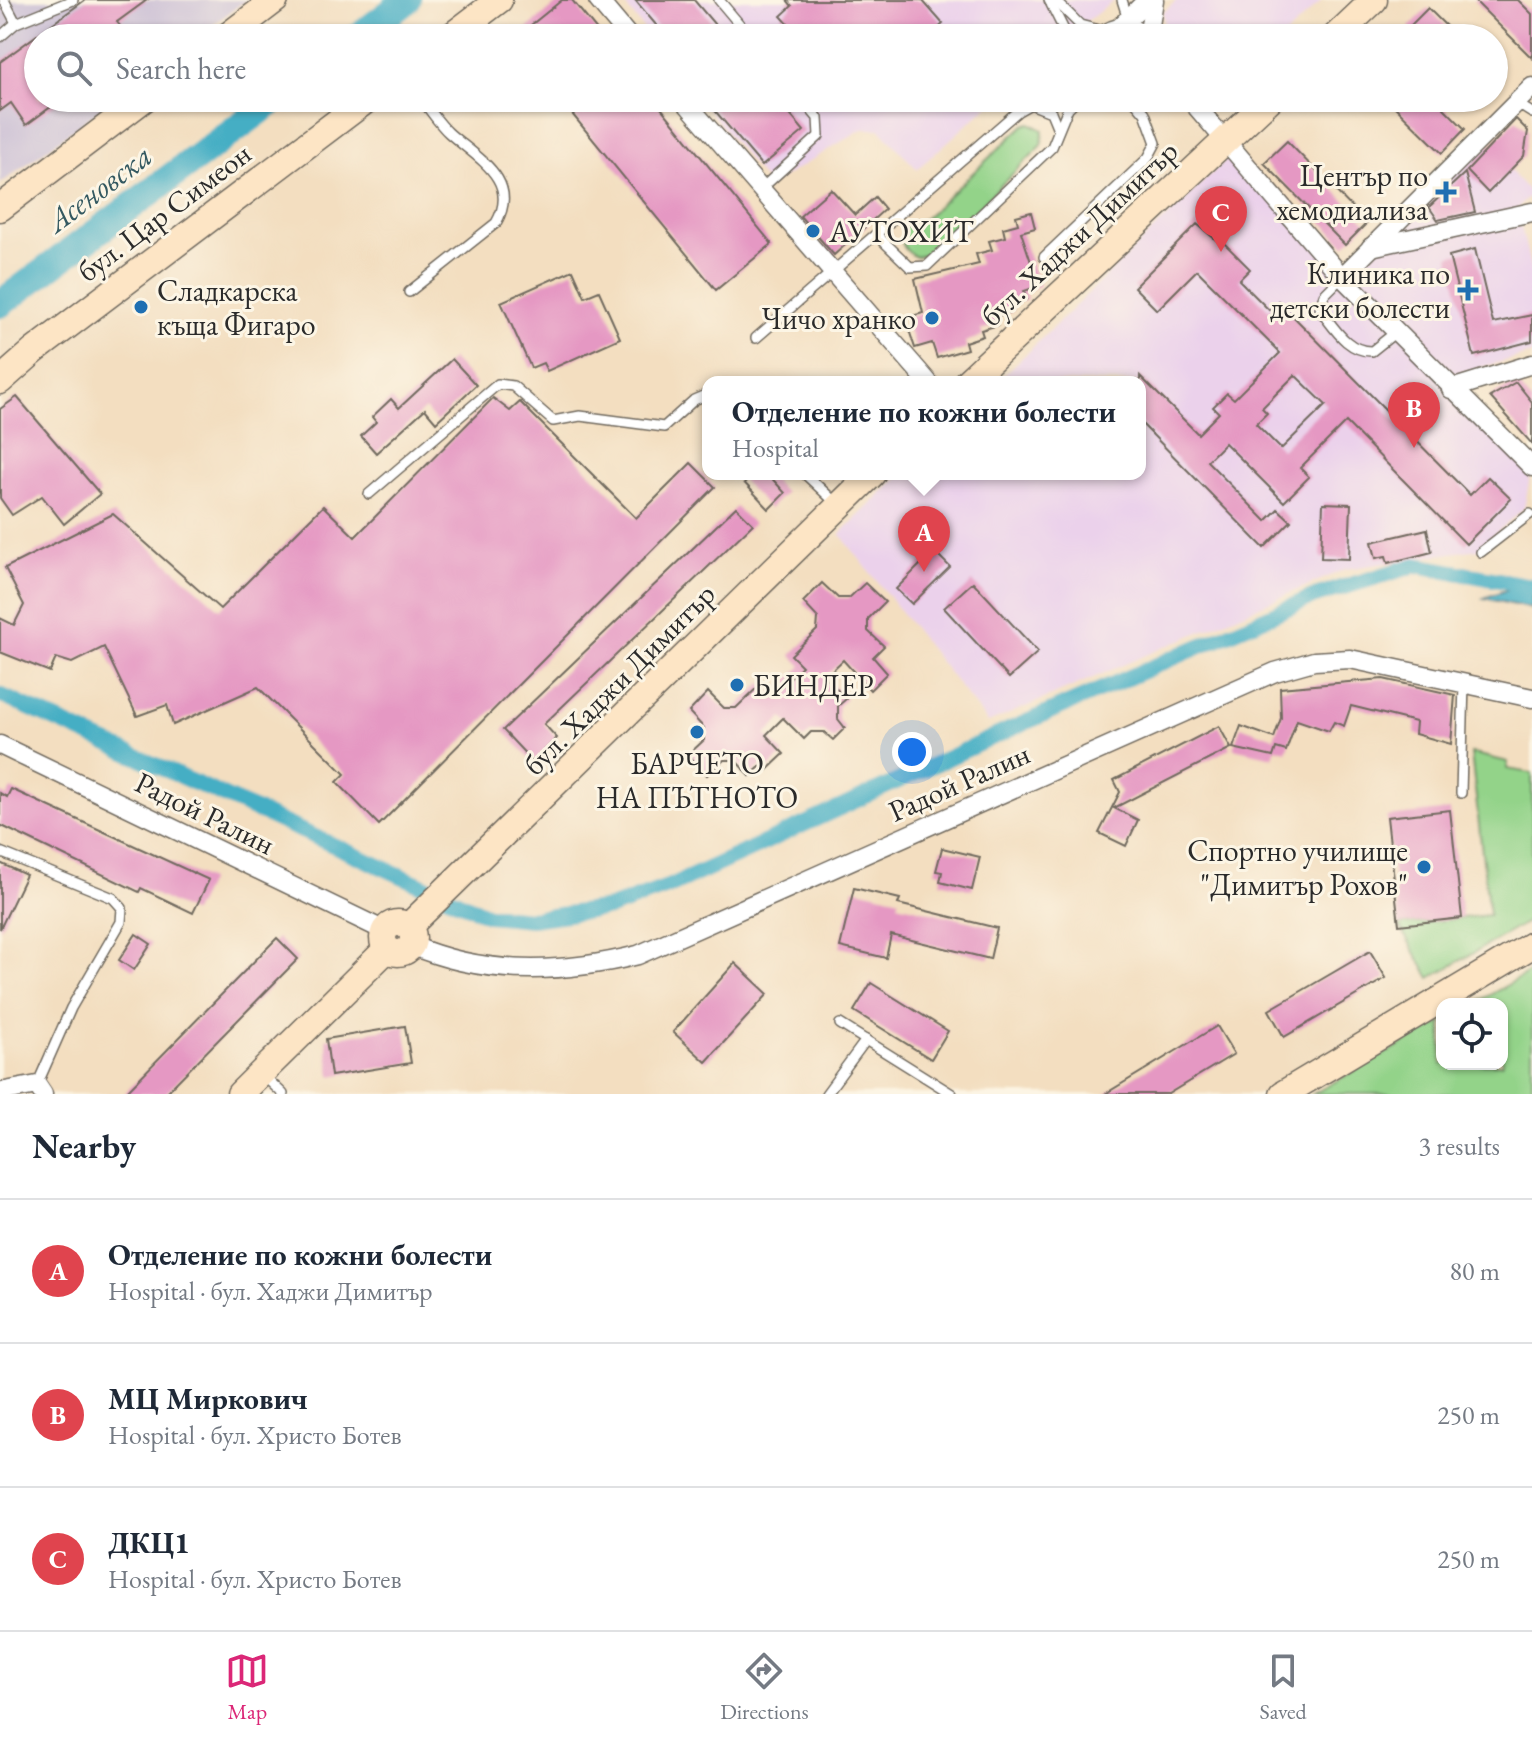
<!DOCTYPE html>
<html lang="en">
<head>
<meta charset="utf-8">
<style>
	:root { --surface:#fff; --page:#f6f6f7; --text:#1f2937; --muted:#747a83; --line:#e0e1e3; --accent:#db2777 }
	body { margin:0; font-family:"EB Garamond",serif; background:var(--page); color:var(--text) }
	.controls { position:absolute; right:24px; bottom:24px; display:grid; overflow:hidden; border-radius:16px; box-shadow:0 2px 6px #0004 }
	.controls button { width:72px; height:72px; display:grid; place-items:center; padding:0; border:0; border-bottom:2px solid var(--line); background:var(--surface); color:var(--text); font:40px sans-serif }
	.you { position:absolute; left:912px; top:752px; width:28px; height:28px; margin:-20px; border:6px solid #fff; border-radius:50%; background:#1a73e8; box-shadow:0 0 0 12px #1a73e833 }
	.badge { display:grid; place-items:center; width:52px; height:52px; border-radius:50%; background:var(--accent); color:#fff; font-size:26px; font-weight:700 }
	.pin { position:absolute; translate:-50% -66px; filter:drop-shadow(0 2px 4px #0008) }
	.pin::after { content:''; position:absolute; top:42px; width:28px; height:24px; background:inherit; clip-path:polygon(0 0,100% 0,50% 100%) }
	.popup { position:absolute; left:702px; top:376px; width:444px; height:104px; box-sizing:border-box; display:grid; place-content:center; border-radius:16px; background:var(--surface); filter:drop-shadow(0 2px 6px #0005); font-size:26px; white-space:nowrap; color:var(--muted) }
	.popup b { font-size:30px; color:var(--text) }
	.popup::after { content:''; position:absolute; left:50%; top:100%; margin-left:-16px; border:16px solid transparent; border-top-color:var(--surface) }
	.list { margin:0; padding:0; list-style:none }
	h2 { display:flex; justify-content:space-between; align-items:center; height:104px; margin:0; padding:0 32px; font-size:34px }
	h2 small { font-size:26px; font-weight:400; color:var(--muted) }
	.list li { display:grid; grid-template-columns:52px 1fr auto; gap:24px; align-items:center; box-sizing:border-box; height:144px; padding:0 32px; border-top:2px solid var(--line) }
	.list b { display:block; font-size:30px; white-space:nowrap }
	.list p { margin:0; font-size:26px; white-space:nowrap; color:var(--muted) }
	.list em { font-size:26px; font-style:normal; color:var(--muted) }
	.icon { flex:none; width:44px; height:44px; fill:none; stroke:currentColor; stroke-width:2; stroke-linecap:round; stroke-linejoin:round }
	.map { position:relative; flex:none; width:1532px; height:1094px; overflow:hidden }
	.search { position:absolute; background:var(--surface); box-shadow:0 2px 6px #0004; left:24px; right:24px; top:24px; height:88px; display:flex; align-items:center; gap:20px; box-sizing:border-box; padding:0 28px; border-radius:44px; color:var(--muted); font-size:30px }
	.sheet { height:536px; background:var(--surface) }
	nav { display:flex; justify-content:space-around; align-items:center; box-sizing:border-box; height:112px; border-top:2px solid var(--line); background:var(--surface); font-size:22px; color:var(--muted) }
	nav a { display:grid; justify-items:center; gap:4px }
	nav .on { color:var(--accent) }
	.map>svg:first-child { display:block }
</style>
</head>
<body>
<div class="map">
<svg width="1532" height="1094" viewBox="0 0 1532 1094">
	<rect width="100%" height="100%" fill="#fcf5e5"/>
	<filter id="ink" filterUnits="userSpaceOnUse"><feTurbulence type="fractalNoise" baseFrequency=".0125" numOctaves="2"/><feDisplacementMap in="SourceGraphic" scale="16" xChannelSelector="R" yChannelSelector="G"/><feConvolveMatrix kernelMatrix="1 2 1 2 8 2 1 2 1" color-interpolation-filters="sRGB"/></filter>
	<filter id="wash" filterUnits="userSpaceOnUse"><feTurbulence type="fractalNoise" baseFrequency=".006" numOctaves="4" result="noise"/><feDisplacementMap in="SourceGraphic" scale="32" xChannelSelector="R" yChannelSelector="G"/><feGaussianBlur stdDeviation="1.8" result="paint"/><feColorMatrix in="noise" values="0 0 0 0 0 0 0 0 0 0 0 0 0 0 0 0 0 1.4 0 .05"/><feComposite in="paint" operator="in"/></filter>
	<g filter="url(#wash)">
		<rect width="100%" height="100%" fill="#f3dec0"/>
		<g fill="#ebd1eb">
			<polygon points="621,0 1115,0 1064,38 651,38"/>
			<polygon points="1177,0 1322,0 1283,38 1166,38 1163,13"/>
			<polygon points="699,98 997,98 917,169 880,129 862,129 769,186"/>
			<polygon points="1481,137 1531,194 1517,209 1532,274 1532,354 1455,374 1451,389 1532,467 1524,508 1478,549 1346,569 988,723 840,534 902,474 1140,474 1140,382 997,382 1235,151 1342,276"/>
		</g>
		<polygon fill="#cbbfd5" points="0,0 246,0 195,38 38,38 38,98 115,98 0,184"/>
		<g fill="#93d389" stroke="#5f7f5a" stroke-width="2">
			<path d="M1030 123 1043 130 1042 145 933 252 916 257C900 249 898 237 908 223L924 219 1024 125Z"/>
			<polygon points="1471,753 1508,762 1507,769 1532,773 1532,919 1430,978 1399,925 1489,915"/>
			<polygon points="1532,971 1532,1094 1313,1094 1442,1022 1442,1064 1502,1064 1502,1004 1474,1004"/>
		</g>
		<polygon fill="#45aec4" stroke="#386c78" stroke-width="2" points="1532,580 1532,609 1484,598"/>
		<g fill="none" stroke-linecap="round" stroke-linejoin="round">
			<polyline stroke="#45aec4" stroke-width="16" points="0,695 488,915 531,919 610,908 673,885 1013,728 1315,596 1416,565 1532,586"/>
			<g stroke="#45aec4" stroke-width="28">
				<polyline points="357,38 407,0"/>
				<polyline points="0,304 277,98"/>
			</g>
		</g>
		<g id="blocks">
			<g fill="#e598c3" fill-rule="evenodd">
				<polygon points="85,0 147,0 117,22 121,27 106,38 38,38 38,98 63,98 26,125 11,103 0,111 0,62"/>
				<polygon points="562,0 572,0 603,38 515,38"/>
				<polygon points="635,0 694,0 726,38 667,38"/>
				<polygon points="787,0 922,0 943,24 927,38 801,38 781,16 792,6"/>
				<polygon points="1474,0 1518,0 1532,14 1532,58"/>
				<polygon points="1428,8 1448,28 1437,38 1420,38 1409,27"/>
				<polygon points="559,98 653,98 772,244 716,290"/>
				<polygon points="719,98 776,98 804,131 762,166 710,105"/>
				<polygon points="1386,98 1434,98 1465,129 1442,153"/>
				<polygon points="1516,119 1528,131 1524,156 1488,193 1467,171"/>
				<polygon points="1287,141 1367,223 1345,245 1264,163"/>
				<polygon points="1465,173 1475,212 1438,220 1429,207"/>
				<polygon points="831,189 855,215 875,197 885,209 834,255 800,216"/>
				<polygon points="1031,212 1035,228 1021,232 1039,286 1024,291 1027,299 1011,304 1013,311 995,317 998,325 981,330 983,336 965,342 967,349 937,358 932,343 915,348 905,318 923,313 915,279 979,264 976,254 992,250 989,241 1005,237 1003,228 1018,224 1016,216"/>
				<path d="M1197 224 1216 240 1218 237 1250 269 1239 280 1269 310 1278 301 1470 495 1488 477 1511 499 1466 544 1346 422 1300 468 1309 477 1284 502 1225 443 1207 461 1266 521 1278 509 1291 521 1264 548 1140 422V376L1198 434 1219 413 1213 407 1227 393 1234 399 1280 353 1197 270 1157 310 1134 287ZM1295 375 1326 405 1281 449 1256 424 1267 413 1262 408Z"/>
				<polygon points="1475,249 1493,323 1532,315 1532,341 1474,356 1449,256"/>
				<polygon points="573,270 585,297 599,291 620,338 547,371 543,363 531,368 501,302"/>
				<polygon points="452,359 476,385 436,422 425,409 376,453 361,436 376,422 372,417 391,399 399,408"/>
				<polygon points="1516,382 1532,402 1532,444 1490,397"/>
				<polygon points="17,397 100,494 64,524 42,496 12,515 0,498 0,409"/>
				<polygon points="493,398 510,411 520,402 636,518 691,463 715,487 379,825 337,782 345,774 258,687 173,725 167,705 137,716 104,647 72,663 56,658 50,672 0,652 0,618 14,625 24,605 5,568 113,514 220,609 323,506 355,537"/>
				<polygon points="736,474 768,474 785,493 769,509"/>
				<polygon points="1323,503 1351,504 1349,559 1321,558"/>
				<polygon points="736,507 753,524 544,724 557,738 533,762 503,730"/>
				<polygon points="1427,529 1432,552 1388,563 1386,556 1376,558 1372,542"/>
				<polygon points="934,551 950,567 912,604 896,589"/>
				<polygon points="973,582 1038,652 1009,678 944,608"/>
				<polygon points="822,583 838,598 849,598 865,583 885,602 868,619 868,631 884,646 873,657 887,673 870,690 843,660 825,677 846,699 838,706 838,719 845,728 833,740 824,732 811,732 804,739 783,718 766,735 784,754 767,770 762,765 750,776 735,760 724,760 707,775 688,755 704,740 704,728 689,712 708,692 724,708 736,708 762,683 773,694 802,666 791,655 817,630 818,618 803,602"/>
				<polygon points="1383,679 1455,695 1451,744 1415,734 1416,722 1351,706 1344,726 1334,722 1329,731 1297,720 1286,751 1276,748 1273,757 1233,748 1241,726 1274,738 1281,718 1280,688"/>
				<polygon points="1219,726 1231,748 1114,808 1138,820 1126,846 1099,833 1120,792 1114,780"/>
				<polygon points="11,789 209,880 193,913 141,888 139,892 0,825 0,793 7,797"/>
				<polygon points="1450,810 1462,918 1399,925 1387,817"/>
				<polygon points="942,848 980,857 972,890 940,882 942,872 936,871"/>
				<polygon points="0,863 26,875 0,929"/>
				<polygon points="854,888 900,899 898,904 997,928 990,959 891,935 886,958 840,947"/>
				<polygon points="136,934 151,944 134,970 119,960"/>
				<polygon points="277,938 298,959 165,1094 124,1094"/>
				<polygon points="1370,951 1386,978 1284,1037 1269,1010"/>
				<polygon points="735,963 768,994 706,1062 673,1032"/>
				<polygon points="871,983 948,1031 931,1059 854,1011"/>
				<polygon points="405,1026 411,1063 331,1076 326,1039"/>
				<polygon points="1217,1026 1234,1054 1168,1094 1105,1094"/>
			</g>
		</g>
	</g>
	<g filter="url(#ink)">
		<use href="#blocks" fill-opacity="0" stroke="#716a5f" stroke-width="2"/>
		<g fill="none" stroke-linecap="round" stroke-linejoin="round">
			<defs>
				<g id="lane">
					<polyline points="4,0 16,23 73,0"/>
					<polyline points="719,0 751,38"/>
					<polyline points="1049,0 1068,38"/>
					<polyline points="1055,0 1080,25 1107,32"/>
					<polyline points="1122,0 1128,19"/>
					<polyline points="0,37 16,23"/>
					<polyline points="1516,103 1532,113"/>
					<polyline points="1033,105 1051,112 1058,129"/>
					<polyline points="761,189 819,136 818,118 801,98"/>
					<polyline points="878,236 910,267 927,266 1052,147 1068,108 1078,98"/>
					<polyline points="1044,257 1148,158 1156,143 1145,113 1132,98"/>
					<path d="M1342 277 1324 295 1320 310C1334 327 1347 352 1372 351L1397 331"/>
					<path d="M409 292 496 223C521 180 477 158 449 133 438 123 430 109 420 98"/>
					<polyline points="756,338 1018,111 1041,98"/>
					<polyline points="805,474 837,504"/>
					<polyline points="369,494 498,384 513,386 553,421 580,416 664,427 694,400 708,394"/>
					<polyline points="1481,552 1530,514"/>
					<polyline points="1461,793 1464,683"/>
					<polyline points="0,852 113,898 122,908 121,922 71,1008 37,1085"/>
					<polyline points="840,1024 952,1094"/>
					<polyline points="262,1074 283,1094"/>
					<polyline points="826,1094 866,1040"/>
				</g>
				<g id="street">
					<polyline points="598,0 630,38"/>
					<polyline points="1120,27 1147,0"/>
					<path d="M1100 38C1116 24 1132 25 1148 38"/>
					<polyline points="1148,38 1154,0"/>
					<polyline points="682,98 928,382"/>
					<polyline points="1189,98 1342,277 1532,467"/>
					<polyline points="1371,247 1532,212"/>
					<polyline points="1342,277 1532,87"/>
					<polyline points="1451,389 1532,364"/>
					<polyline points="0,745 385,931"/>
					<path d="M411 945C483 976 562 974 638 955L1275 672 1314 661 1350 659 1532 698"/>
					<polyline points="0,1092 37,1085 43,1094"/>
				</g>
				<g id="secondary">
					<polyline points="225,38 275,0"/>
					<polyline points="449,38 499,0"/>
					<polyline points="1334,38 1374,0"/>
					<polyline points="0,208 145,98"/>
					<polyline points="0,381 34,351 369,98"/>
					<polyline points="967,382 1271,98"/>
					<circle cx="398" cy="938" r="15"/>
					<polyline points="408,927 872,474"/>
					<polyline points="240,1094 387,949"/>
					<polyline points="1283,1094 1532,945"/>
				</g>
			</defs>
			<use href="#lane" stroke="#716a5f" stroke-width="12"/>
			<use href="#street" stroke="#716a5f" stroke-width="21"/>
			<use href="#secondary" stroke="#716a5f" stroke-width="29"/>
			<use href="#lane" stroke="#fff" stroke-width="9"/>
			<use href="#street" stroke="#fff" stroke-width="18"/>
			<use href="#secondary" stroke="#fde5c5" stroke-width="26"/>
		</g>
	</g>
	<g fill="#1f6fb2" stroke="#fcf5e5" stroke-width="3">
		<path d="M1442 180h8v8h8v8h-8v8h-8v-8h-8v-8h8z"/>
		<circle cx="813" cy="231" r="8"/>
		<path d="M1464 278h8v8h8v8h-8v8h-8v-8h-8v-8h8z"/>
		<circle cx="141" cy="307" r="8"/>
		<circle cx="932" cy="318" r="8"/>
		<circle cx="737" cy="685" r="8"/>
		<circle cx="697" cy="732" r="8"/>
		<circle cx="1424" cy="867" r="8"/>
	</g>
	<g text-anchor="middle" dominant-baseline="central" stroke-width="6" stroke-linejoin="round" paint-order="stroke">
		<g font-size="30" fill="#2b2b2b" stroke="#fcf5e5" text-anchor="end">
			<text x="1428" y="175">Център по<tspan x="1428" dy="34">хемодиализа</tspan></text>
			<text x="829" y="231" text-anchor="start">АУТОХИТ</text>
			<text x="1450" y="273">Клиника по<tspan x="1450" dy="34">детски болести</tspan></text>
			<text x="157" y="290" text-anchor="start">Сладкарска<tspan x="157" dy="34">къща Фигаро</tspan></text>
			<text x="916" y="318">Чичо хранко</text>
			<text x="753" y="685" text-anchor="start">БИНДЕР</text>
			<text x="697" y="763" text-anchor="middle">БАРЧЕТО<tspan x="697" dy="34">НА ПЪТНОТО</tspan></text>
			<text x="1408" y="850">Спортно училище<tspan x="1408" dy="34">"Димитър Рохов"</tspan></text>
		</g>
		<g font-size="30" fill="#2b2b2b" stroke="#fcf5e5">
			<text transform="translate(164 212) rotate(-37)">бул. Цар Симеон</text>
			<text transform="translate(1079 233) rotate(-43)">бул. Хаджи Димитър</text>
			<text transform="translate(619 679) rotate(-45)">бул. Хаджи Димитър</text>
			<text transform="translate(959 782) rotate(-24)">Радой Ралин</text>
			<text transform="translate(205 813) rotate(26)">Радой Ралин</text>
		</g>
		<g font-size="32" font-style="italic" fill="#345961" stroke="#fcf5e5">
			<text transform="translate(99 188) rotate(-37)">Асеновска</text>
		</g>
	</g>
</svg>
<div class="controls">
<button><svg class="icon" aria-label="locate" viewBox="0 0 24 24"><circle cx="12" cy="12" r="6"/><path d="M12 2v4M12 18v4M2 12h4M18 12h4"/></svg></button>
</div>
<div class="you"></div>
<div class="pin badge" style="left:924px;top:572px;background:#e0444e">A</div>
<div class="popup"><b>Отделение по кожни болести</b>Hospital</div>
<div class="pin badge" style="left:1414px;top:448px;background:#e0444e">B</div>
<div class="pin badge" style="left:1221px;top:252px;background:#e0444e">C</div>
<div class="search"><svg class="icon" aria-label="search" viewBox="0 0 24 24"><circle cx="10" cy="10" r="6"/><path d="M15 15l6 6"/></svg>Search here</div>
</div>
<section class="sheet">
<h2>Nearby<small>3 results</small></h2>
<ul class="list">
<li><span class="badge" style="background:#e0444e">A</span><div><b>Отделение по кожни болести</b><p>Hospital · бул. Хаджи Димитър</p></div><em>80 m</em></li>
<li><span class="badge" style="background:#e0444e">B</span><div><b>МЦ Миркович</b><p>Hospital · бул. Христо Ботев</p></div><em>250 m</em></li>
<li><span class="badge" style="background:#e0444e">C</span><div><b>ДКЦ1</b><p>Hospital · бул. Христо Ботев</p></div><em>250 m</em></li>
</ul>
</section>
<nav>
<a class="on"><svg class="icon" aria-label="map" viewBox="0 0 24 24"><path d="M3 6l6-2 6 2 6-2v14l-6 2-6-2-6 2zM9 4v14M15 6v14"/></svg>Map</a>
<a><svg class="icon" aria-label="directions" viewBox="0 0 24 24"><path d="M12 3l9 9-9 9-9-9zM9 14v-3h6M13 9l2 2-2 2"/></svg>Directions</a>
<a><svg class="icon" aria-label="saved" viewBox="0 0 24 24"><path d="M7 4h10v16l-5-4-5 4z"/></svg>Saved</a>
</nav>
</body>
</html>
